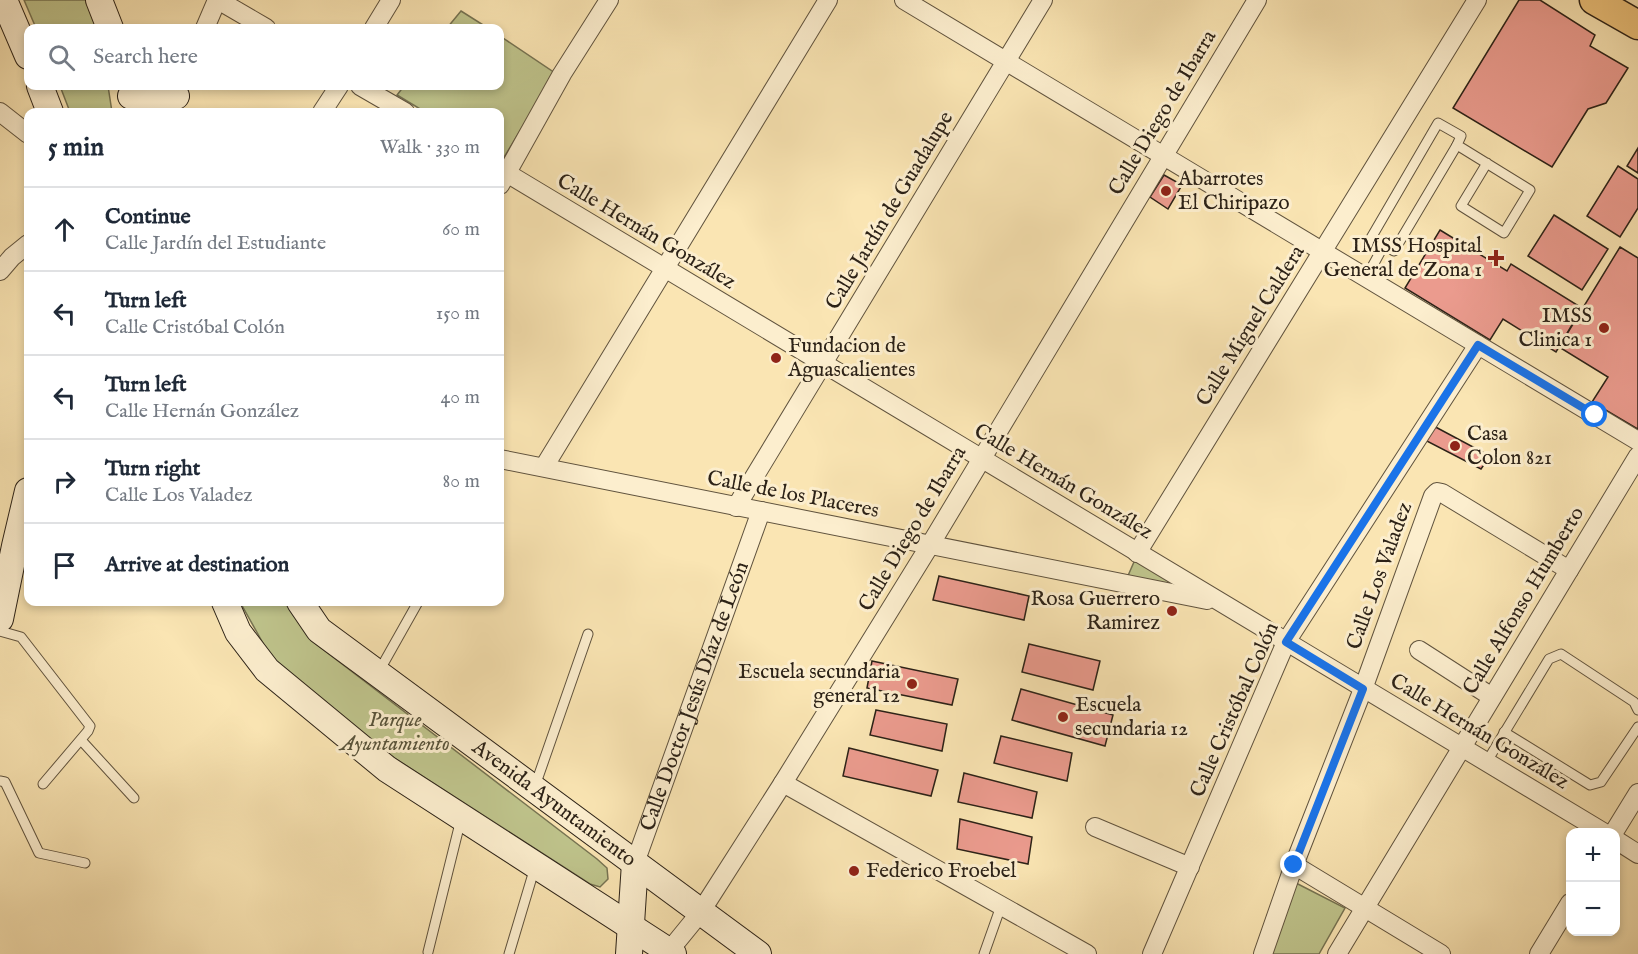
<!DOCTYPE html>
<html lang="en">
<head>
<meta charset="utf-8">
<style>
	:root { --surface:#fff; --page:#f2f2f3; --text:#1f2937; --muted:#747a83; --line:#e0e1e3 }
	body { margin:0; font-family:"IM FELL English",serif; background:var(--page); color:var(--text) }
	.controls { position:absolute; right:18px; bottom:18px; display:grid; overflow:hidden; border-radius:12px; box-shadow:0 3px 9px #0003 }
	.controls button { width:54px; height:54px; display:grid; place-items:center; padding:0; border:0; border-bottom:2px solid var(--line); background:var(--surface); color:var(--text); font:30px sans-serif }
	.stop { position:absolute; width:18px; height:18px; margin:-14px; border:4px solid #1a73e8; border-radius:50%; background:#fff }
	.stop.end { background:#1a73e8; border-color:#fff; box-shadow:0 2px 6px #0008 }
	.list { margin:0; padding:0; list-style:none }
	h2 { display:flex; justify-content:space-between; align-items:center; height:78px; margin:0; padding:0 24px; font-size:26px }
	h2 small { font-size:20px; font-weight:400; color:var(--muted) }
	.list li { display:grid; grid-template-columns:39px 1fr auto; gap:18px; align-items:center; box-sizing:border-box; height:84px; padding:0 24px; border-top:2px solid var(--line) }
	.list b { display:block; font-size:22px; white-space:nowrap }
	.list p { margin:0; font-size:20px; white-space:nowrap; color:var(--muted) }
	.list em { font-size:20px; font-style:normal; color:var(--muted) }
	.icon { flex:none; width:33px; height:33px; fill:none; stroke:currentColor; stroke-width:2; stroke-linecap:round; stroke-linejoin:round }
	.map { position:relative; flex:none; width:1638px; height:954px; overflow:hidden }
	.search { position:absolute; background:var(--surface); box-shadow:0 3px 9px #0003; left:24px; top:24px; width:480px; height:66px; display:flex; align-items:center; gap:15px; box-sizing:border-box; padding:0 21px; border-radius:12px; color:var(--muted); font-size:22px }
	.panel { position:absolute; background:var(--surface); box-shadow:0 3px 9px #0003; left:24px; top:108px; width:480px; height:498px; border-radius:12px }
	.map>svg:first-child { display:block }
</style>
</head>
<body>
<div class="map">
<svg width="1638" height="954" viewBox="0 0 1638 954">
	<rect width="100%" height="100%" fill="#fae5b3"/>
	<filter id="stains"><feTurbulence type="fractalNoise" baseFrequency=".00333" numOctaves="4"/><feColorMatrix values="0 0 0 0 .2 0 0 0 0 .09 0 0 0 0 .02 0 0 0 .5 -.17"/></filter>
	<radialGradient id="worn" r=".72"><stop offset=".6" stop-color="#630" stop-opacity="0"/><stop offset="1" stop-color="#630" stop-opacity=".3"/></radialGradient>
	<g fill="#bfc48c" stroke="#767352" stroke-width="1.5">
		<polygon points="24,0 90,0 100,28 36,28"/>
		<polygon points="461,11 488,28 447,28"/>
		<polygon points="500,36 555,73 503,159 500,157 500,112 425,112 397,95 404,86 500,86"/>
		<polygon points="60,86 108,86 112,112 70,112"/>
		<polygon points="1137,555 1211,599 1127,578"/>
		<polygon points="240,602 288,602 312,641 597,859 607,868 608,879 600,887 590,884 382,750 273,661"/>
		<polygon points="1294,882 1345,908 1319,954 1268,954"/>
	</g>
	<g fill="#eb9b8e" stroke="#2c2217" stroke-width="1.5">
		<polygon points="1519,0 1540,0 1595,35 1590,46 1628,68 1606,103 1588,109 1552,167 1453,108"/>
		<polygon points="1638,148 1638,173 1627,166"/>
		<polygon points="1618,166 1638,179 1638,208 1620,237 1587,216"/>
		<polygon points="1164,175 1182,185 1168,209 1150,197"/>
		<polygon points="1554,215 1608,249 1582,290 1528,256"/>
		<polygon points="1440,230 1507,271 1511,264 1582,308 1556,352 1503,319 1490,340 1405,288"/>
		<polygon points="1620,247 1638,258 1638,429 1592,402 1608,377 1559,347"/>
		<polygon points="1428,423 1490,456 1481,469 1419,437"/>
		<polygon points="939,576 1029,596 1024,620 933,600"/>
		<polygon points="1029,644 1100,661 1093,690 1022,672"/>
		<polygon points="872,661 958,679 952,705 867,688"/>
		<polygon points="1021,689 1113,715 1105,746 1012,720"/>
		<polygon points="876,710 947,724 942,751 870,735"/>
		<polygon points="1001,736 1072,753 1067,781 994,763"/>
		<polygon points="849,748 938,770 931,796 843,776"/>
		<polygon points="964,773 1037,792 1032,818 958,802"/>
		<polygon points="960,819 1032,837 1028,864 957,849"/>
	</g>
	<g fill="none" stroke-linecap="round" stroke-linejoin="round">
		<defs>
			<g id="service">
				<polyline points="1384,245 1394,251 1457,145"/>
				<polyline points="1366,278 1384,245 1371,238 1438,123 1461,136 1457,145 1530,190 1504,233 1461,206 1487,163"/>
				<polyline points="0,631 21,637 90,726 88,731 43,784"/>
				<polyline points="378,673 418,602"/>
				<polyline points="1504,732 1590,785 1601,782 1638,727"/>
				<polyline points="81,740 134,798"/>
				<polyline points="1486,763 1549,659 1561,654 1634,702 1638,710"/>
				<polyline points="0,781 5,782 39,853 85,863"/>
				<polyline points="535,786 588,634"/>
				<polyline points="428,952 461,819"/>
				<polyline points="509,954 535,867"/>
				<polyline points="984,954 1001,906"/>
			</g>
			<g id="minor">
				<polyline points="218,0 266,28"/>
				<polyline points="904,0 1638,441"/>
				<polyline points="205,28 217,0"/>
				<polyline points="374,28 391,0"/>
				<polyline points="360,86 405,112"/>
				<polyline points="0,112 28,134"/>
				<polyline points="322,112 339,86"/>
				<polyline points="500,169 1603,832"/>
				<polyline points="500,185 562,74 609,0"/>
				<polyline points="0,271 12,257 28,244"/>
				<polyline points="500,459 1207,600"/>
				<polyline points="544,467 828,0"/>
				<polyline points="736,507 1043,0"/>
				<polyline points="1137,553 1477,0"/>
				<polyline points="1419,650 1492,697"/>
				<polyline points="783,783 1087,954"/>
				<polyline points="1095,827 1190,867"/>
				<polyline points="1614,832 1638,793"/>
				<polyline points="1616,840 1638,854"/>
				<path id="s1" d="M635 863 761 511"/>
				<polyline points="1294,865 1441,954"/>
				<polyline points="669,951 700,913 783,783 930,545 1257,0"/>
				<polyline points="1152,954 1286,642 1478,345"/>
				<polyline points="1263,954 1294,865 1363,689 1433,496 1437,492 1442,493 1569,570"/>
				<polyline points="1337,954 1638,456"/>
				<polyline points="1539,954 1570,903"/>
			</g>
			<g id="secondary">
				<polyline points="4,0 28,56"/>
				<polyline points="99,0 110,28"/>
				<polyline points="40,86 50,112"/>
				<path d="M131 96C150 104 157 103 176 96"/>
				<polyline points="225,602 238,632 267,670 387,769 673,954"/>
				<path id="s2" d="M300 602 319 630 758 954"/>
				<polyline points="0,619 15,546 28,491"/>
				<polyline points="629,954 635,863"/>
			</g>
			<polyline id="primary" points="1594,0 1638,25"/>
		</defs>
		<use href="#service" stroke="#60533e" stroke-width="11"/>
		<use href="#minor" stroke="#60533e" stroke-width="20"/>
		<use href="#secondary" stroke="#2c2217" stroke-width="28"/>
		<use href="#primary" stroke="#2c2217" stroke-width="31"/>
		<use href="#service" stroke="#fceece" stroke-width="9"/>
		<use href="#minor" stroke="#fceece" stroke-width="18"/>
		<use href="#secondary" stroke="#fceece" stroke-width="26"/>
		<use href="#primary" stroke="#edc27a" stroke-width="28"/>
	</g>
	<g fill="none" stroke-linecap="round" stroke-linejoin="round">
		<polyline stroke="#1a73e8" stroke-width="8" points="1294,865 1363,689 1286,642 1478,345 1595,415"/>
	</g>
	<g fill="#8f2418" stroke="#fceece" stroke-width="2">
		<circle cx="1166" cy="191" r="6"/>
		<path d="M1493 249h6v6h6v6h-6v6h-6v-6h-6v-6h6z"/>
		<circle cx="1604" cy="328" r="6"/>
		<circle cx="776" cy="358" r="6"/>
		<circle cx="1455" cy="446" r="6"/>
		<circle cx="1172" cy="611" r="6"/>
		<circle cx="912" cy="684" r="6"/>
		<circle cx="1063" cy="717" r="6"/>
		<circle cx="854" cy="871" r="6"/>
	</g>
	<g text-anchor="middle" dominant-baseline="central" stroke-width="6" stroke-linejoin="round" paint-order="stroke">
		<g font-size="21" fill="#2c2217" stroke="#fceece">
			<text transform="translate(1163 113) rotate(-59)">Calle Diego de Ibarra</text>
			<text transform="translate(890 211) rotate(-59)">Calle Jardín de Guadalupe</text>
			<text transform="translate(646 232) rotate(31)">Calle Hernán González</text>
			<text transform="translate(1251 326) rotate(-58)">Calle Miguel Caldera</text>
			<text transform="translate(1063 482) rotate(31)">Calle Hernán González</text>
			<text transform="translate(793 495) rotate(11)">Calle de los Placeres</text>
			<text transform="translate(913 529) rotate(-59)">Calle Diego de Ibarra</text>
			<text transform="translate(1380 576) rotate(-70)">Calle Los Valadez</text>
			<text transform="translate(1524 601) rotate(-59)">Calle Alfonso Humberto</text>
			<text stroke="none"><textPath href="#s1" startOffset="177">Calle Doctor Jesús Díaz de León</textPath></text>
			<text transform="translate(1235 710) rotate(-66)">Calle Cristóbal Colón</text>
			<text transform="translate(1479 732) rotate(31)">Calle Hernán González</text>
			<text stroke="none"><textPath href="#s2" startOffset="326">Avenida Ayuntamiento</textPath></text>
		</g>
		<g font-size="21" fill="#2c2217" stroke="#fceece" text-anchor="start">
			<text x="1178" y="179">Abarrotes<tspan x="1178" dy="24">El Chiripazo</tspan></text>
			<text x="1482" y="246" text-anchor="end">IMSS Hospital<tspan x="1482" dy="24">General de Zona 1</tspan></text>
			<text x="1592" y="316" text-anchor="end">IMSS<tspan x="1592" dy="24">Clinica 1</tspan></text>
			<text x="788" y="346">Fundacion de<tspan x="788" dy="24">Aguascalientes</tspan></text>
			<text x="1467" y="434">Casa<tspan x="1467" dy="24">Colon 821</tspan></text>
			<text x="1160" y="599" text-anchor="end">Rosa Guerrero<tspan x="1160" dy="24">Ramirez</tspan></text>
			<text x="900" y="672" text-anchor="end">Escuela secundaria<tspan x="900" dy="24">general 12</tspan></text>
			<text x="1075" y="705">Escuela<tspan x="1075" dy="24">secundaria 12</tspan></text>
			<text x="866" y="871">Federico Froebel</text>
		</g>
		<g font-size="21" font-style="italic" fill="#58533a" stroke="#fceece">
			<text x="395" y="720">Parque<tspan x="395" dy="24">Ayuntamiento</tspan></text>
		</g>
	</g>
	<rect width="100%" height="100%" filter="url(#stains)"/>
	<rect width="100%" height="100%" fill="url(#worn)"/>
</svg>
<div class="controls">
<button>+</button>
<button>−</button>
</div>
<div class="stop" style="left:1595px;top:415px"></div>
<div class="stop end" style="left:1294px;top:865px"></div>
<div class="search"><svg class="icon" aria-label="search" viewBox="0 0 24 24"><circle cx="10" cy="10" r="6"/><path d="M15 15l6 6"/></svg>Search here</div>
<section class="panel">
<h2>5 min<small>Walk · 330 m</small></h2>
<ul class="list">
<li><svg class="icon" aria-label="ahead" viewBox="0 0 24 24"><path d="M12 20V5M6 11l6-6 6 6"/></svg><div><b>Continue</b><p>Calle Jardín del Estudiante</p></div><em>60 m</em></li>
<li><svg class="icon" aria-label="left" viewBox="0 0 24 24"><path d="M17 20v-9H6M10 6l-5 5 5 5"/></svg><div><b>Turn left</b><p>Calle Cristóbal Colón</p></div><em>150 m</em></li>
<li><svg class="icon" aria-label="left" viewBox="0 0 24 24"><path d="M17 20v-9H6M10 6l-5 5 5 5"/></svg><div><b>Turn left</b><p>Calle Hernán González</p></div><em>40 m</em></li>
<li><svg class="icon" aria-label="right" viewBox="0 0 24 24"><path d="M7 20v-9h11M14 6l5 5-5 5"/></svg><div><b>Turn right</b><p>Calle Los Valadez</p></div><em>80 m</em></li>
<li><svg class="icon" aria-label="arrive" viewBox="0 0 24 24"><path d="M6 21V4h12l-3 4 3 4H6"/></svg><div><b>Arrive at destination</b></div></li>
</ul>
</section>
</div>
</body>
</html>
